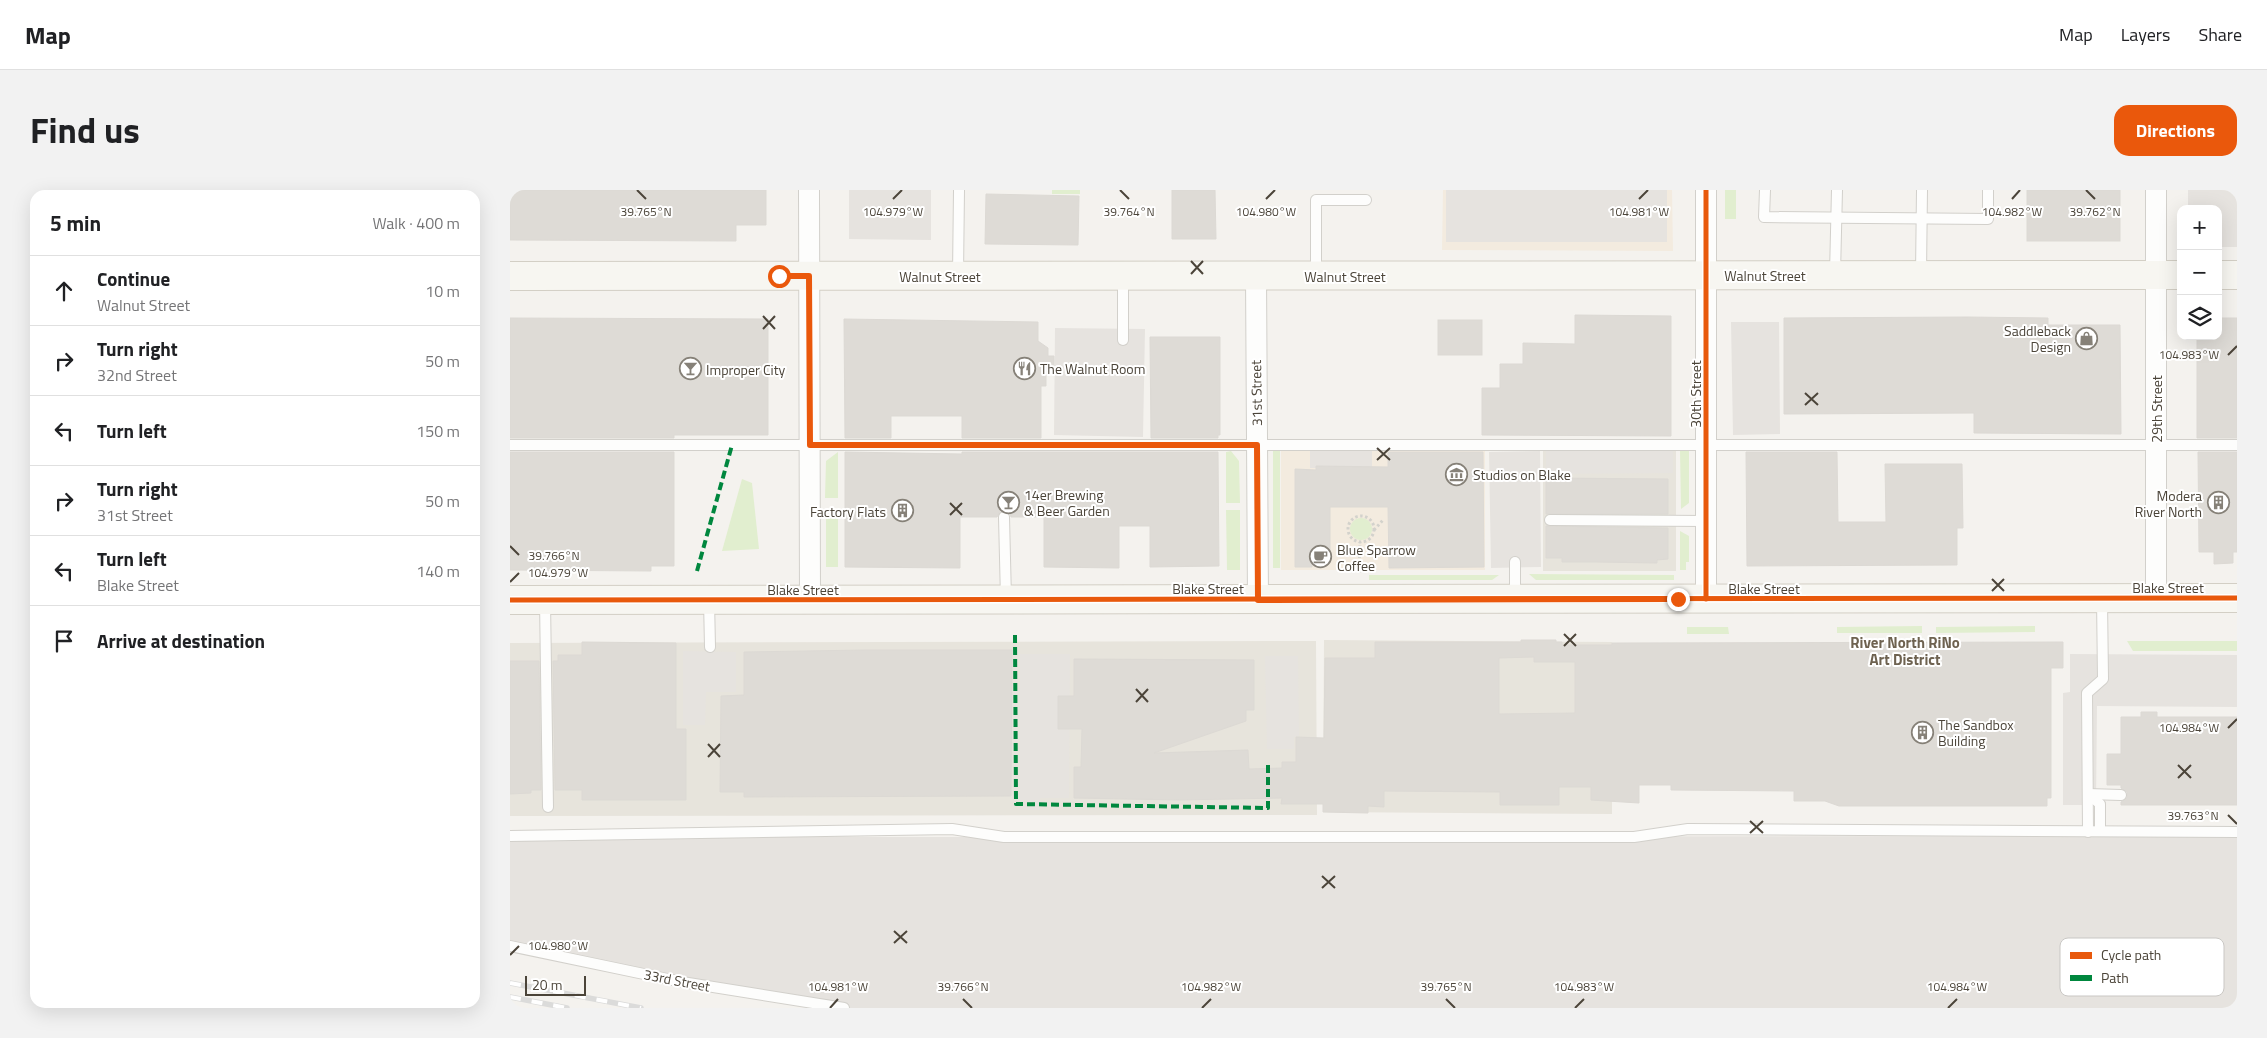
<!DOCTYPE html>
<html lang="en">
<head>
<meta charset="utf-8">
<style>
	:root { --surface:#fff; --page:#f2f2f2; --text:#202124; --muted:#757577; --line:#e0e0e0; --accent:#ea580c }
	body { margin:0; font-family:"Titillium Web",sans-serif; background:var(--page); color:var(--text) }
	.controls { position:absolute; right:15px; top:15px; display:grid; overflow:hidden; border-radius:10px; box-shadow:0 5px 20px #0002 }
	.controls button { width:45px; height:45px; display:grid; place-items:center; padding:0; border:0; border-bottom:1px solid var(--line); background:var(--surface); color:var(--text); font:25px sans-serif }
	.scale { position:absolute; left:15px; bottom:12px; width:61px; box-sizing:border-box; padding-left:5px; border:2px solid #4b4439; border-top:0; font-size:14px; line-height:18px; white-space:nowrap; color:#4b4439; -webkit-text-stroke:4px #fff; paint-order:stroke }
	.stop { position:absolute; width:15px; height:15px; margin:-11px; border:4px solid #ea580c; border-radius:50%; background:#fff }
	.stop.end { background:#ea580c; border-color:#fff; box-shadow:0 1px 5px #0008 }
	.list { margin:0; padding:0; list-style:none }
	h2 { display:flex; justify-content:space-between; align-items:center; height:65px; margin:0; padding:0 20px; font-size:21px }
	h2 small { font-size:16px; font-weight:400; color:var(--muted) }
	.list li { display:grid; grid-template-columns:32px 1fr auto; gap:15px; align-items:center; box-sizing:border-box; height:70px; padding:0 20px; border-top:1px solid var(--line) }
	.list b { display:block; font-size:19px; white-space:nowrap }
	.list p { margin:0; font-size:16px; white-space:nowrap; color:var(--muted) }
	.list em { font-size:16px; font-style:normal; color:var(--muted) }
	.icon { flex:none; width:28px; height:28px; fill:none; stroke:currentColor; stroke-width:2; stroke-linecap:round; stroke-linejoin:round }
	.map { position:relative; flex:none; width:1727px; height:818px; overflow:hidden; border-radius:15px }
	header { display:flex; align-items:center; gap:30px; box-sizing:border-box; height:70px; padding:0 25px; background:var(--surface); border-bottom:1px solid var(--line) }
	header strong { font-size:24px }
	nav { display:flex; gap:28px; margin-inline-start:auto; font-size:18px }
	.intro { display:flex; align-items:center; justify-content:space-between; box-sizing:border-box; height:120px; padding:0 30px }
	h1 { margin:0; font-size:35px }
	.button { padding:12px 22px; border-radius:15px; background:var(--accent); color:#fff; font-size:18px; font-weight:700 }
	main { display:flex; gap:30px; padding:0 30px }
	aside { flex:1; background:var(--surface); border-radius:15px; box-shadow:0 5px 20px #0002 }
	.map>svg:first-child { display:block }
</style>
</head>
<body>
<header>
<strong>Map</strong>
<nav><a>Map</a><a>Layers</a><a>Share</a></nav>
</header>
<div class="intro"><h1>Find us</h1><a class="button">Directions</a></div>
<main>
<aside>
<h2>5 min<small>Walk · 400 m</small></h2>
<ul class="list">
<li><svg class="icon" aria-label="ahead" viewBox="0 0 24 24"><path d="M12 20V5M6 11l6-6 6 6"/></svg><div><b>Continue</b><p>Walnut Street</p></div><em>10 m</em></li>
<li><svg class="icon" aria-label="right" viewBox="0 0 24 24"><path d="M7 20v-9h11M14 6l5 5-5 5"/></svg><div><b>Turn right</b><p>32nd Street</p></div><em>50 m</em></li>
<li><svg class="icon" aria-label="left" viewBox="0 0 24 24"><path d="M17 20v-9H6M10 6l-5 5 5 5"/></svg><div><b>Turn left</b></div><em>150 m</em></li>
<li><svg class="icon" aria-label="right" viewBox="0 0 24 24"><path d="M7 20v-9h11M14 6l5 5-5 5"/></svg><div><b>Turn right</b><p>31st Street</p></div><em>50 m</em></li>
<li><svg class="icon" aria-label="left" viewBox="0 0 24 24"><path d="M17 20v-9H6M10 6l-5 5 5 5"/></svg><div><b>Turn left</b><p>Blake Street</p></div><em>140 m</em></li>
<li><svg class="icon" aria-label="arrive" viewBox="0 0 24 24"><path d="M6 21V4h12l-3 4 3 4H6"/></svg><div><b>Arrive at destination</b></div></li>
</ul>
</aside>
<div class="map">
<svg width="1727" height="818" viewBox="0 0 1727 818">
	<rect width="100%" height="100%" fill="#f4f2ee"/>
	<g fill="#e7e4dc">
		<rect x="1033" y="257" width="133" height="124"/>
		<polygon points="814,450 1102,452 1102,624 813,622"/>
		<polygon points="806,451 807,625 0,626 0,453"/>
	</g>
	<g fill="#f3ebdf">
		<polygon points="933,0 1162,0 1163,61 932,60"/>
		<polygon points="771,258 975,259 975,380 771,380"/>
	</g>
	<g fill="#e1eecf">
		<rect x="542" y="0" width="28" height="4"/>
		<rect x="1215" y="0" width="11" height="29"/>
		<rect x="763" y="260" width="7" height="118"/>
		<polygon points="1170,260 1179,260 1179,313 1171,319"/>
		<polygon points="721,261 729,271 730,313 716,313 716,262"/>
		<polygon points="328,262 328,308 315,308 316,271"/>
		<polygon points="232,289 242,293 249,359 212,361"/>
		<polygon points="716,320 730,320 730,380 717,380"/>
		<rect x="316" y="327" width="12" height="50"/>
		<circle cx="851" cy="339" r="11"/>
		<polygon points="1170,341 1179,346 1179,372 1176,372 1176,380 1170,380"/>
		<polygon points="1019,384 1164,385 1164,390 1026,390"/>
		<polygon points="859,385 989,385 982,390 859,390"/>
		<polygon points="1412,436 1412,443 1327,443 1327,437"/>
		<polygon points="1525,436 1525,442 1426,443 1426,437"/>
		<polygon points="1177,437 1218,437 1219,444 1177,444"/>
		<polygon points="1617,451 1727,451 1727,461 1623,461"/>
	</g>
	<g fill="#e6e3df">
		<polygon points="339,0 421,0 421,50 339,49"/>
		<rect x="936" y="0" width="221" height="52"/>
		<polygon points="1678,0 1727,0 1727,57 1708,57 1708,19 1678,19"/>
		<polygon points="1221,132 1269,132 1270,244 1223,245"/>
		<polygon points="545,138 635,139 633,247 544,245"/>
		<polygon points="1163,253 1163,283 1036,284 1036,254"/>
		<rect x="800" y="254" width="62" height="24"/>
		<polygon points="1030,261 1031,377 981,378 979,262"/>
		<polygon points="173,461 226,462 226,502 196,502 195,535 173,535"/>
		<polygon points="510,464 560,464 559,608 530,608 530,620 510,620"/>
		<polygon points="1560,464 1727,465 1727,517 1587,516 1586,615 1553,615 1553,503 1560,502"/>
		<polygon points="755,466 788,466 789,546 784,547 784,559 757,559"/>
		<polygon points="1727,646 1727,818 334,818 0,756 0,647"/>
	</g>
	<g fill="#dedbd6" stroke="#dcd9d4" fill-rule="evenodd">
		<polygon points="0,0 256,0 256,35 226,35 226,51 0,50"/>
		<polygon points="662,0 705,0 706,49 662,49"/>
		<rect x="1517" y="0" width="93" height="51"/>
		<polygon points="476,4 569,6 568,55 475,54"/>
		<polygon points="1065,125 1161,126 1161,246 972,245 972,198 990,198 990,174 1013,174 1013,153 1065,154"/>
		<polygon points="1458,127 1538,128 1538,135 1610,135 1611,244 1464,243 1464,223 1274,224 1274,128"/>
		<polygon points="0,128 258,129 258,245 164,245 164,248 0,248"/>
		<polygon points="1708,128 1727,128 1727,248 1687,248 1687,146 1708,146"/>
		<polygon points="334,129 528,132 528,151 538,158 538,166 544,166 544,182 536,182 536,196 531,196 531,248 452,248 452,226 381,226 381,248 335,248"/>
		<rect x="928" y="130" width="44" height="35"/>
		<polygon points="640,147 710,147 710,245 708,245 708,248 641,248"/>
		<polygon points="0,262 164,262 164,376 141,376 141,381 0,380"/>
		<polygon points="335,262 452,264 452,262 708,262 709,376 640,377 640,336 609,336 609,378 534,377 534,327 501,327 500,323 494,320 490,321 487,327 450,327 450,378 335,377"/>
		<polygon points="878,262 973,262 974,377 879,378 878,317 820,317 820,373 802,373 802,377 785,377 785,279 806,280 806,276 878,277"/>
		<polygon points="1236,262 1327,262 1328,332 1376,332 1375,274 1452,274 1453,338 1447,338 1447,375 1237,376"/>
		<polygon points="1688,262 1727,262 1727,362 1723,362 1723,373 1704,374 1704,362 1689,362"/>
		<polygon points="1036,288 1158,289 1158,324 1036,324"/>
		<polygon points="1036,336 1158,338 1158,369 1147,370 1147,373 1087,372 1052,372 1052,368 1036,368"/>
		<path d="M1011 450H1046V452H1052V455H1102V453L1553 452V478H1541V608H1537V616H1329L1315 611H1284V601L1161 600V595H1129V613L1081 610V597H1049V615H990V602L874 601V617L858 616V623L813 622V614H771L772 608 669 610 564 608V577H571L572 539H548V506H564V469L744 470V520H736V531L644 563 738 560 739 579 772 578V572H786V547L814 548 815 468H865V452H1011ZM1024 467V472H1065V523L989 524V468Z"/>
		<polygon points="72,452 166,453 166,539 176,539 176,610 72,610 72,600 45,600 43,471 48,471 48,465 72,465"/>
		<polygon points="355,460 502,460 501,606 234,607 234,602 210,602 211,506 234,505 234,462"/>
		<polygon points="0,471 29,471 31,600 21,600 21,603 0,604"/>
		<polygon points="1631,522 1647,522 1647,527 1727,527 1727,615 1611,615 1611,612 1617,608 1617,602 1611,598 1611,595 1597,595 1597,564 1611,564 1611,527 1631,527"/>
	</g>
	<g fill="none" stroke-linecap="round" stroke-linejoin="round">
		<defs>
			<g id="lane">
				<polyline points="1255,0 1254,27 1478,29 1478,0"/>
				<polyline points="1325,84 1327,0"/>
				<polyline points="1411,84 1412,0"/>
				<polyline points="448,85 449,0"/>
				<polyline points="806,85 806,10 856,10"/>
				<polyline points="613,150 613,86"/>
				<polyline points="0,255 1727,255"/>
				<polyline points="494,327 496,409"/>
				<polyline points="1040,330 1196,331"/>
				<polyline points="1005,372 1005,408"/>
				<polyline points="199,410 200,457"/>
				<polyline points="35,411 38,617"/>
				<polyline points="1578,604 1590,614 1590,641"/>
				<polyline points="1578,604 1611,605"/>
				<polyline points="1578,642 1577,503 1593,489 1592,409"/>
				<polyline points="0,646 442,639 494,647 1124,647 1178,639 1727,642"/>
				<polyline points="0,756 172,792 334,818"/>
			</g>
			<g id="street">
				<polyline points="299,0 300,410"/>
				<polyline points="1196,0 1196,409"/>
				<polyline points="746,86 748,410"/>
				<polyline points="1646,408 1646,0"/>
			</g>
			<g id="secondary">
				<polyline points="1708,85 1727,85"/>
				<polyline points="0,86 1671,85"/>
				<polyline points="0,410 1727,408"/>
			</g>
		</defs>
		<use href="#lane" stroke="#d2d0cb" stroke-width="12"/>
		<use href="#street" stroke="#d2d0cb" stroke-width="22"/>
		<use href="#secondary" stroke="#d3cfc5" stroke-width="30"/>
		<g stroke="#d3d2cc" stroke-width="3" stroke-dasharray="2.5 2.5" stroke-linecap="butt">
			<circle cx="851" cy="339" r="13"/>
			<polyline points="864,340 874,329"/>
			<polyline points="849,383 850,352"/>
		</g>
		<use href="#lane" stroke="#fdfdfc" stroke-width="10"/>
		<use href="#street" stroke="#fdfdfc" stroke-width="20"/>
		<use href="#secondary" stroke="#f7f6f1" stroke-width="28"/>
		<defs>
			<g id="rail">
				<polyline points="0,793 131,818"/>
				<polyline points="0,807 57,818"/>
			</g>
		</defs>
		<use href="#rail" stroke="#dbdbda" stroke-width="5.5"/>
		<use href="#rail" stroke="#fff" stroke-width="4" stroke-dasharray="11" stroke-linecap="butt"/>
		<g stroke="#00873e" stroke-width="4" stroke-dasharray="8 4" stroke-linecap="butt">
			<polyline points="187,381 222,255"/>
			<polyline points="505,445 506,614 758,618 758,575"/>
		</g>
		<defs>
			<g id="cycleway">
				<polyline points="1196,0 1196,409"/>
				<polyline points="0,410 1727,408"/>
			</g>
		</defs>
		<use href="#cycleway" stroke="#fff" stroke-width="8"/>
		<use href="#cycleway" stroke="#e8590c" stroke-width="5"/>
	</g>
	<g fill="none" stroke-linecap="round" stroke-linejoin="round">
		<polyline stroke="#ea580c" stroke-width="6" points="269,86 299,86 300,255 747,255 748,410 1168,409"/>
	</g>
	<path fill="none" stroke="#4b4439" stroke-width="2" d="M127 0 136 9M610 0 619 9M1576 0 1585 9M383 9 392 0M756 9 765 0M1129 9 1138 0M1502 9 1510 0M681 71 693 84M681 84 693 71M253 126 265 139M253 139 265 126M1718 165 1727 156M1295 203 1308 215M1295 215 1308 203M867 258 880 270M867 270 880 258M440 313 452 325M440 325 452 313M0 356 9 365M1482 389 1494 401M0 392 9 383M1482 401 1494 389M1054 444 1066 456M1054 456 1066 444M626 499 638 512M626 512 638 499M1718 538 1727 529M198 554 210 567M198 567 210 554M1668 575 1681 588M1668 588 1681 575M1718 625 1727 634M1240 631 1253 643M1240 643 1253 631M812 686 825 698M812 698 825 686M384 741 397 753M384 753 397 741M0 765 9 756M453 809 462 818M936 809 945 818M320 818 328 809M692 818 701 809M1065 818 1074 809M1438 818 1447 809"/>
	<defs>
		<symbol id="shop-ring" viewBox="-11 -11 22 22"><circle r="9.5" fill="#fff" stroke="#868178" stroke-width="1.5"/><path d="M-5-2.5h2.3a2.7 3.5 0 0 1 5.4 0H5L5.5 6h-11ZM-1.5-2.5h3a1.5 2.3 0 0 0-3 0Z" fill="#868178"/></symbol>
		<symbol id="restaurant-ring" viewBox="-11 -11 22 22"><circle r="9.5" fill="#fff" stroke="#868178" stroke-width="1.5"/><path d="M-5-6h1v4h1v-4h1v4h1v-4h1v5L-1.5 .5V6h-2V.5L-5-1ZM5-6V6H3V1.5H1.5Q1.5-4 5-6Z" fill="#868178"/></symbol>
		<symbol id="bar-ring" viewBox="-11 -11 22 22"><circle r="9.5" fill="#fff" stroke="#868178" stroke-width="1.5"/><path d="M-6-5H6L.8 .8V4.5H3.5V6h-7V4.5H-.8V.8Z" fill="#868178"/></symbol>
		<symbol id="museum-ring" viewBox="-11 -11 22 22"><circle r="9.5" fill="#fff" stroke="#868178" stroke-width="1.5"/><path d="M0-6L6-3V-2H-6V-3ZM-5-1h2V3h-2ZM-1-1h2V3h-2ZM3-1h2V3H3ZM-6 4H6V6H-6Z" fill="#868178"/></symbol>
		<symbol id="building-ring" viewBox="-11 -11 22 22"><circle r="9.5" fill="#fff" stroke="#868178" stroke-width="1.5"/><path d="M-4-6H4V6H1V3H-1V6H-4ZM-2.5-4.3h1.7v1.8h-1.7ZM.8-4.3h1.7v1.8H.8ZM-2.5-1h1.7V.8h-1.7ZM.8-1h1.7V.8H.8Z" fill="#868178"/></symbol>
		<symbol id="cafe-ring" viewBox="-11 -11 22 22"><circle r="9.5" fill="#fff" stroke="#868178" stroke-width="1.5"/><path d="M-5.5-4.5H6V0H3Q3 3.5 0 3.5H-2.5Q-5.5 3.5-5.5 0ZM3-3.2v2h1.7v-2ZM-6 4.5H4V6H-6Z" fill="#868178"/></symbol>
	</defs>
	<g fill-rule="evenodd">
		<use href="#shop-ring" x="1564" y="136" width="25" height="25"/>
		<use href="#restaurant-ring" x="502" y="166" width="25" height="25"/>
		<use href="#bar-ring" x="168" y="166" width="25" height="25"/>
		<use href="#museum-ring" x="934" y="272" width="25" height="25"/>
		<use href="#bar-ring" x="486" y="300" width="25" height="25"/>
		<use href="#building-ring" x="1696" y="300" width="25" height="25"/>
		<use href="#building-ring" x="380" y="308" width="25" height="25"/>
		<use href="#cafe-ring" x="798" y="354" width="25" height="25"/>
		<use href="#building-ring" x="1400" y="530" width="25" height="25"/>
	</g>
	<g text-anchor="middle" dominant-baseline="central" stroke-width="4" stroke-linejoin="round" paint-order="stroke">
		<g font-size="14" fill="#4b4439" stroke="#fff">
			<text x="1255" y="85">Walnut Street</text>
			<text x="430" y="86">Walnut Street</text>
			<text x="835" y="86">Walnut Street</text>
			<text transform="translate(746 203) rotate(-91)">31st Street</text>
			<text transform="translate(1185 204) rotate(-90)">30th Street</text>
			<text transform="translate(1646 219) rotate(-90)">29th Street</text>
			<text x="1658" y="397">Blake Street</text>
			<text x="698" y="398">Blake Street</text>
			<text x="1254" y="398">Blake Street</text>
			<text x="293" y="399">Blake Street</text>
			<text transform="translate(167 790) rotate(11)">33rd Street</text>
		</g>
		<g font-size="14" fill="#4b4439" stroke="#fff" text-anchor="start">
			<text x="1561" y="140" text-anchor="end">Saddleback<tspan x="1561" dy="16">Design</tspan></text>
			<text x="530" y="178">The Walnut Room</text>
			<text x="196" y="179">Improper City</text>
			<text x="963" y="284">Studios on Blake</text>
			<text x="514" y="304">14er Brewing<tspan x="514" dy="16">&amp; Beer Garden</tspan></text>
			<text x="1692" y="305" text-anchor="end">Modera<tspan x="1692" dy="16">River North</tspan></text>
			<text x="376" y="321" text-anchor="end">Factory Flats</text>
			<text x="827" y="359">Blue Sparrow<tspan x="827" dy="16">Coffee</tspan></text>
			<text x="1428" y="534">The Sandbox<tspan x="1428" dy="16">Building</tspan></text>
		</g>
		<g font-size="15" font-weight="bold" fill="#6e6250" stroke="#fff">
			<text x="1395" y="452">River North RiNo<tspan x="1395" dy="17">Art District</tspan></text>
		</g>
	</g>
	<rect x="1550" y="748" width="164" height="58" rx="8" fill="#fff" stroke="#c9c7c4" stroke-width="1"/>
	<rect x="1560" y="762" width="22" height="7" fill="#e8590c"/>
	<rect x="1560" y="785" width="22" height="6" fill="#00873e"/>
	<g font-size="14" fill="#4b4439">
		<text x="1591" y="770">Cycle path</text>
		<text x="1591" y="793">Path</text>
	</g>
	<g font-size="12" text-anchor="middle" fill="#4b4439" stroke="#fff" stroke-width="4" stroke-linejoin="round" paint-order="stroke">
		<text x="136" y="26">39.765°N</text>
		<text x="383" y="26">104.979°W</text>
		<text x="619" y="26">39.764°N</text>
		<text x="756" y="26">104.980°W</text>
		<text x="1129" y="26">104.981°W</text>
		<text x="1502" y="26">104.982°W</text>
		<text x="1585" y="26">39.762°N</text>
		<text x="1679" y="169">104.983°W</text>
		<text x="44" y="370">39.766°N</text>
		<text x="48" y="387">104.979°W</text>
		<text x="1679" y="542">104.984°W</text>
		<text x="1683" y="630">39.763°N</text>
		<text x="48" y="760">104.980°W</text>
		<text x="701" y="801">104.982°W</text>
		<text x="1447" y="801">104.984°W</text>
		<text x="328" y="801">104.981°W</text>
		<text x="453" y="801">39.766°N</text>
		<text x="936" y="801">39.765°N</text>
		<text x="1074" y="801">104.983°W</text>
	</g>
</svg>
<div class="controls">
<button>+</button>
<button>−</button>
<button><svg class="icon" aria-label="layers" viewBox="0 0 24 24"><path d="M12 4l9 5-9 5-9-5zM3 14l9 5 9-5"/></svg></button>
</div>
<div class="scale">20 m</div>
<div class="stop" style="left:269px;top:86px"></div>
<div class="stop end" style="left:1168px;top:409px"></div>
</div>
</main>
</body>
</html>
